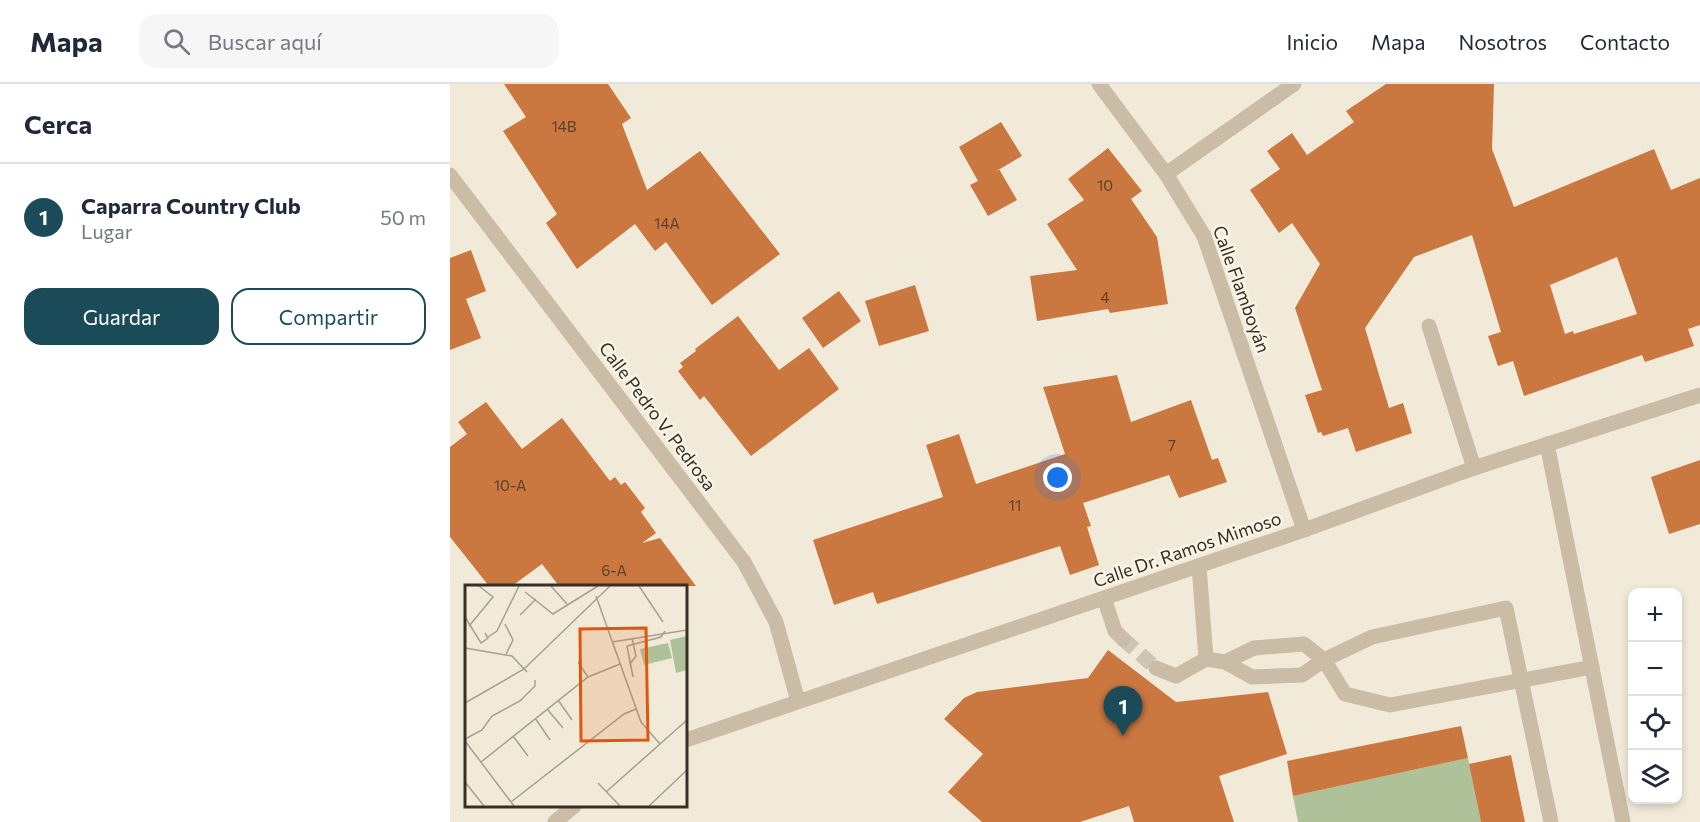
<!DOCTYPE html>
<html lang="es">
<head>
<meta charset="utf-8">
<style>
	:root { --surface:#fff; --page:#f6f6f7; --text:#1f2937; --muted:#747a83; --line:#e0e1e3; --accent:#1b4b59 }
	body { margin:0; font-family:Commissioner,sans-serif; background:var(--page); color:var(--text) }
	.controls { position:absolute; right:18px; bottom:18px; display:grid; overflow:hidden; border-radius:12px; box-shadow:0 3px 9px #0003 }
	.controls button { width:54px; height:54px; display:grid; place-items:center; padding:0; border:0; border-bottom:2px solid var(--line); background:var(--surface); color:var(--text); font:30px sans-serif }
	.you { position:absolute; left:608px; top:394px; width:21px; height:21px; margin:-15px; border:4px solid #fff; border-radius:50%; background:#1a73e8; box-shadow:0 0 0 9px #1a73e833 }
	.badge { display:grid; place-items:center; width:39px; height:39px; border-radius:50%; background:var(--accent); color:#fff; font-size:20px; font-weight:700 }
	.pin { position:absolute; translate:-50% -50px; filter:drop-shadow(0 2px 3px #0008) }
	.pin::after { content:''; position:absolute; top:32px; width:21px; height:18px; background:inherit; clip-path:polygon(0 0,100% 0,50% 100%) }
	.list { margin:0; padding:0; list-style:none }
	h2 { display:flex; justify-content:space-between; align-items:center; height:78px; margin:0; padding:0 24px; font-size:26px }
	h2 small { font-size:20px; font-weight:400; color:var(--muted) }
	.list li { display:grid; grid-template-columns:39px 1fr auto; gap:18px; align-items:center; box-sizing:border-box; height:108px; padding:0 24px; border-top:2px solid var(--line) }
	.list b { display:block; font-size:22px; white-space:nowrap }
	.list p { margin:0; font-size:20px; white-space:nowrap; color:var(--muted) }
	.list em { font-size:20px; font-style:normal; color:var(--muted) }
	.actions { display:flex; gap:12px; padding:18px 24px }
	.actions a { flex:1; padding:14px 0; border:2px solid var(--accent); border-radius:18px; text-align:center; font-size:21px; color:var(--accent) }
	.actions .main { background:var(--accent); color:#fff }
	.icon { flex:none; width:33px; height:33px; fill:none; stroke:currentColor; stroke-width:2; stroke-linecap:round; stroke-linejoin:round }
	.map { position:relative; flex:none; width:1250px; height:738px; overflow:hidden }
	header { display:flex; align-items:center; gap:36px; box-sizing:border-box; height:84px; padding:0 30px; background:var(--surface); border-bottom:2px solid var(--line) }
	header strong { font-size:28px }
	nav { display:flex; gap:33px; margin-inline-start:auto; font-size:21px }
	.search { width:420px; height:54px; background:var(--page); display:flex; align-items:center; gap:15px; box-sizing:border-box; padding:0 21px; border-radius:18px; color:var(--muted); font-size:22px }
	main { display:flex }
	aside { flex:1; background:var(--surface) }
	.map>svg:first-child { display:block }
</style>
</head>
<body>
<header>
<strong>Mapa</strong>
<div class="search"><svg class="icon" aria-label="search" viewBox="0 0 24 24"><circle cx="10" cy="10" r="6"/><path d="M15 15l6 6"/></svg>Buscar aquí</div>
<nav><a>Inicio</a><a>Mapa</a><a>Nosotros</a><a>Contacto</a></nav>
</header>
<main>
<aside>
<h2>Cerca<small></small></h2>
<ul class="list">
<li><span class="badge">1</span><div><b>Caparra Country Club</b><p>Lugar</p></div><em>50 m</em></li>
</ul>
<div class="actions"><a class="main">Guardar</a><a>Compartir</a></div>
</aside>
<div class="map">
<svg width="1250" height="738" viewBox="0 0 1250 738">
	<rect width="100%" height="100%" fill="#f2ead9"/>
	<polygon fill="#aec199" points="1018,674 1031,738 848,738 843,712"/>
	<g fill="#ca7740" fill-rule="evenodd">
		<polygon points="54,0 158,0 181,34 172,40 197,106 250,67 330,170 262,221 216,158 205,167 185,140 127,185 96,139 107,130 53,47 76,33"/>
		<path d="M936 0H1044L1042 65 1064 123 1204 65 1221 106 1250 94V241L1238 245 1244 262 1195 278 1192 271 1074 312 1063 277 1048 282 1038 252 1051 248 1022 151 964 173 915 244 939 324 953 319 962 349 906 368 898 344 873 352 871 348 868 349 855 311 872 306 845 224 870 180 842 139 829 149 800 106 830 85 817 67 842 49 857 71 904 38 896 27ZM1167 173 1187 230 1124 250 1123 247 1115 250 1100 201Z"/>
		<polygon points="551,38 572,72 545,88 549,85 567,116 538,132 520,101 528,97 509,63"/>
		<polygon points="658,64 692,107 681,115 707,153 718,220 660,229 658,225 587,237 580,192 627,186 597,140 634,116 618,95"/>
		<polygon points="21,166 36,207 16,215 31,254 0,266 0,174"/>
		<polygon points="465,201 479,247 429,262 415,217"/>
		<polygon points="389,207 411,237 373,264 352,234"/>
		<polygon points="288,232 329,286 359,264 389,305 301,372 254,312 250,316 228,287 233,283 230,279 246,267 245,265"/>
		<polygon points="667,291 681,338 741,316 762,376 768,374 777,398 729,414 719,391 633,419 641,442 637,443 649,481 620,491 610,462 427,520 423,508 384,521 363,456 493,413 476,361 509,350 526,400 615,370 593,303"/>
		<polygon points="36,318 72,365 112,334 160,397 165,393 171,401 175,398 195,424 191,428 206,449 192,459 210,454 246,502 109,502 92,480 62,502 39,502 0,453 0,363 17,350 8,338"/>
		<polygon points="1250,376 1250,440 1219,450 1201,393"/>
		<polygon points="658,566 726,618 818,608 837,670 769,692 784,738 684,738 679,722 630,738 532,738 498,708 533,670 494,635 514,614 527,608 638,594"/>
		<polygon points="1011,642 1018,674 843,712 837,677"/>
		<polygon points="1061,671 1075,738 1031,738 1019,680"/>
	</g>
	<g fill="none" stroke-linecap="round" stroke-linejoin="round">
		<polyline stroke="#ccc4b5" stroke-width="15" stroke-dasharray="15 8" stroke-linecap="butt" points="673,555 706,584"/>
		<g stroke="#cabca5" stroke-width="15">
			<polyline points="649,0 716,90 754,152 854,446"/>
			<polyline points="716,90 844,0"/>
			<polyline points="0,91 294,478 326,538 348,617"/>
			<polyline points="979,242 1024,384"/>
			<polyline points="1097,360 1173,738"/>
			<polyline points="749,482 756,575"/>
			<polyline points="654,514 665,547 673,555"/>
			<polyline points="775,578 804,564 854,560 874,576 895,610 940,621 1142,583"/>
			<polyline points="706,584 726,592 756,575 775,578 802,593 852,591 874,576 922,553 1056,524 1101,738"/>
			<polyline points="236,656 854,446 1024,384 1250,311"/>
			<polyline points="105,738 124,722"/>
		</g>
	</g>
	<g text-anchor="middle" dominant-baseline="central" stroke-width="5" stroke-linejoin="round" paint-order="stroke">
		<g font-size="15" fill="#5b402d">
			<text x="114" y="42">14B</text>
			<text x="655" y="101">10</text>
			<text x="217" y="139">14A</text>
			<text x="655" y="213">4</text>
			<text x="722" y="361">7</text>
			<text x="60" y="401">10-A</text>
			<text x="565" y="421">11</text>
			<text x="164" y="486">6-A</text>
		</g>
		<g font-size="18" fill="#362e27" stroke="#faf4e6">
			<text transform="translate(792 205) rotate(70)">Calle Flamboyán</text>
			<text transform="translate(208 332) rotate(53)">Calle Pedro V. Pedrosa</text>
			<text transform="translate(737 465) rotate(-19)">Calle Dr. Ramos Mimoso</text>
		</g>
	</g>
	<g transform="translate(15 501)">
		<rect width="222" height="222" fill="#f2ead9"/>
		<path d="M222 51V85L211 88 205 55ZM203 58 207 73 179 80 175 64Z" fill="#aec199"/>
		<path fill="none" stroke="#a79f92" stroke-width="1.5" d="M86 1 102 19M174 1 198 37M60 7 88 29 133 1M131 11 176 137 195 159M55 30 71 14M0 32 16 58 23 53 20 48M40 39 48 55 41 69M4 41 28 12 14 1M23 52 32 46 54 1M167 53 171 71 165 79 167 86M147 57 222 45M0 63 47 71 62 87M113 77 123 92M168 92 162 61 196 52 200 46M93 115 107 135M0 118 59 84 145 1M82 124 98 143M70 133 85 155M48 151 63 171M0 154 17 145 27 131 55 116 70 101V95M0 156 49 221M16 177 123 92 155 79M0 197 19 221M133 198 155 221M141 207 222 135M46 217 159 129 171 124M184 221 222 185"/>
		<path fill="#df570d" fill-opacity="0.15" stroke="#df570d" stroke-width="3" d="M181 43 183 155 116 156 115 44Z"/>
		<rect width="222" height="222" fill="none" stroke="#362e27" stroke-width="3"/>
	</g>
</svg>
<div class="controls">
<button>+</button>
<button>−</button>
<button><svg class="icon" aria-label="locate" viewBox="0 0 24 24"><circle cx="12" cy="12" r="6"/><path d="M12 2v4M12 18v4M2 12h4M18 12h4"/></svg></button>
<button><svg class="icon" aria-label="layers" viewBox="0 0 24 24"><path d="M12 4l9 5-9 5-9-5zM3 14l9 5 9-5"/></svg></button>
</div>
<div class="you"></div>
<div class="pin badge" style="left:673px;top:652px">1</div>
</div>
</main>
</body>
</html>
